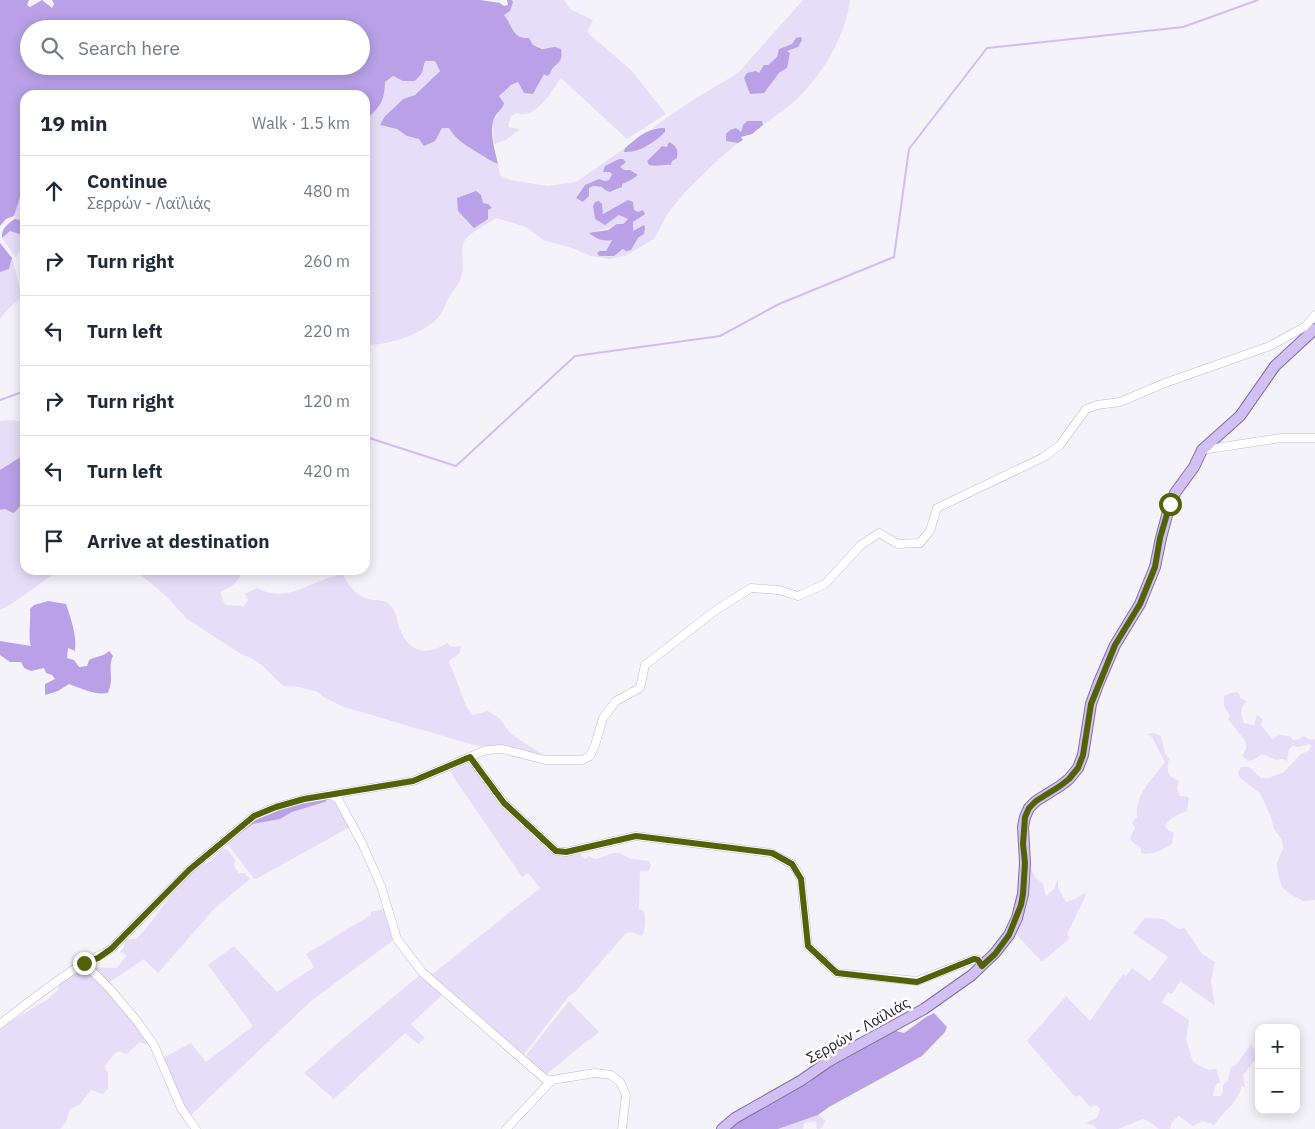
<!DOCTYPE html>
<html lang="en">
<head>
<meta charset="utf-8">
<style>
	:root { --surface:#fff; --page:#f2f2f3; --text:#1f2937; --muted:#747a83; --line:#e0e1e3 }
	body { margin:0; font-family:"IBM Plex Sans",sans-serif; background:var(--page); color:var(--text) }
	.controls { position:absolute; right:15px; bottom:15px; display:grid; overflow:hidden; border-radius:10px; box-shadow:0 2px 12px #0003 }
	.controls button { width:45px; height:45px; display:grid; place-items:center; padding:0; border:0; border-bottom:1px solid var(--line); background:var(--surface); color:var(--text); font:25px sans-serif }
	.stop { position:absolute; width:15px; height:15px; margin:-11px; border:4px solid #526206; border-radius:50%; background:#fff }
	.stop.end { background:#526206; border-color:#fff; box-shadow:0 1px 5px #0008 }
	.list { margin:0; padding:0; list-style:none }
	h2 { display:flex; justify-content:space-between; align-items:center; height:65px; margin:0; padding:0 20px; font-size:21px }
	h2 small { font-size:16px; font-weight:400; color:var(--muted) }
	.list li { display:grid; grid-template-columns:32px 1fr auto; gap:15px; align-items:center; box-sizing:border-box; height:70px; padding:0 20px; border-top:1px solid var(--line) }
	.list b { display:block; font-size:19px; white-space:nowrap }
	.list p { margin:0; font-size:16px; white-space:nowrap; color:var(--muted) }
	.list em { font-size:16px; font-style:normal; color:var(--muted) }
	.icon { flex:none; width:28px; height:28px; fill:none; stroke:currentColor; stroke-width:2; stroke-linecap:round; stroke-linejoin:round }
	.map { position:relative; flex:none; width:1315px; height:1129px; overflow:hidden }
	.search { position:absolute; background:var(--surface); box-shadow:0 2px 12px #0003; left:20px; top:20px; width:350px; height:55px; display:flex; align-items:center; gap:12px; box-sizing:border-box; padding:0 18px; border-radius:28px; color:var(--muted); font-size:19px }
	.panel { position:absolute; background:var(--surface); box-shadow:0 2px 12px #0003; left:20px; top:90px; width:350px; height:485px; border-radius:15px }
	.map>svg:first-child { display:block }
</style>
</head>
<body>
<div class="map">
<svg width="1315" height="1129" viewBox="0 0 1315 1129">
	<rect width="100%" height="100%" fill="#f5f3fa"/>
	<g fill="#e6ddf8" fill-rule="evenodd">
		<path d="M512 0H564L570 9 593 20 588 30 589 34 631 70 666 114 627 139 561 78C551 92 535 121 516 113L511 116 508 127 520 129 506 140 494 144 493 122 501 109 499 96 511 85 518 82 524 93C546 81 544 71 548 48 539 50 523 41 516 35 511 30 509 20 503 15L513 2Z"/>
		<path d="M803 0H850C846 35 822 76 796 100 786 109 774 117 763 125L762 121H748L743 125 741 132 738 131 731 142 738 143 718 160 686 191 668 213 654 239 625 256 610 259 591 256 572 248 543 240 526 227 496 218C487 224 472 231 465 240 459 250 465 264 462 274 460 284 454 289 449 297 446 302 444 309 441 314 428 333 387 346 365 345V189L366 188 365 168 370 155 365 135V116L368 117 384 92V82L393 76 403 81 422 73 425 61H435L440 70 415 95 403 99 396 106 385 116 381 125 397 129 407 136 419 139 442 127 449 128C455 141 469 147 481 154 487 158 490 161 498 164L500 175 510 180 548 186 576 182 625 148 624 152H628L649 146 662 135 656 128 651 129 688 103 738 73ZM796 38 786 52 787 68C779 73 771 80 767 90L750 93 744 78 747 73H759L778 57 779 49 792 44ZM669 142 671 165 647 161 659 148 667 147ZM612 163 624 170H630L638 175 631 180 622 184V187C615 191 608 195 603 187L594 186 589 188C589 194 589 199 583 202L576 198 582 189 599 179 605 181 609 180 612 174 605 167ZM483 203 492 208 488 210 487 219 478 224 464 217 458 211ZM620 205H634L633 210 638 212 636 219 633 222V232L639 227 644 234 638 238 634 244 618 253 600 251H606L612 239 598 230C609 230 614 224 623 224L628 219 619 215 605 224 595 219 593 206 603 208 602 214Z"/>
		<path d="M25 190V221L15 219C13 209 19 198 25 190Z"/>
		<polygon points="10,231 25,236 25,249 19,251 16,258 2,238"/>
		<polygon points="12,258 20,288 25,291 25,295 13,304 0,318 0,272 9,269"/>
		<polygon points="14,420 25,424 25,454 0,470 0,421"/>
		<path d="M25 499V570H60C39 583 22 599 0 610V510L5 509 17 511 21 503Z"/>
		<path d="M135 570H242C239 583 231 587 220 592L225 605 244 606 248 600 245 594 257 588C288 604 308 582 336 576L341 570C347 585 356 597 373 600 378 600 384 600 388 603 397 612 396 616 399 627 408 652 426 657 447 643L451 647 461 646 459 654 449 661 466 706 473 715 488 711 499 718 511 734 545 756 496 746H477L344 707 325 698 318 692 299 687 283 686 263 666 251 658 241 654 187 619 166 596Z"/>
		<path d="M1238 692 1241 699 1247 701C1239 707 1241 716 1244 723L1254 725 1257 715 1263 719 1261 725 1272 739 1279 735 1290 736 1293 740 1299 739 1304 736 1310 740 1315 739V900L1303 901 1290 894 1282 887 1278 874 1277 863 1283 848 1282 840 1274 829 1271 817 1260 793 1240 778 1238 773 1241 767H1249L1261 778H1269L1284 772 1301 754 1309 751 1312 746 1310 744 1299 747 1293 746 1289 749 1287 761 1283 759 1277 760 1262 754 1254 760 1248 761 1242 756 1246 749V742L1228 719 1230 716 1224 706V696L1231 693Z"/>
		<path d="M1154 733 1161 736 1165 753 1169 759C1166 771 1167 776 1179 781L1177 789 1180 796 1189 797 1187 811C1179 814 1170 817 1165 826L1168 830 1174 833 1172 844C1164 849 1151 856 1141 853V848L1133 843 1130 838 1135 828 1132 822 1137 817C1134 796 1153 778 1165 762L1152 737 1147 734Z"/>
		<path d="M470 763 482 779 560 854H581V856L585 859 589 856C599 863 604 854 614 853 622 852 626 858 633 859 638 860 644 860 649 861L651 865 649 871H640L639 909 644 911C646 921 646 927 642 936L631 932 626 933 575 992 569 996 522 1057 430 976 540 888 528 873 522 877 448 769Z"/>
		<path d="M329 798C340 802 345 817 350 827L256 879H254L226 842 234 838 253 824 280 819 292 812 325 802Z"/>
		<polygon points="223,848 229,851 235,860 234,866 239,873 245,873 250,879 215,908 158,973 144,959 108,983 94,967 117,968 126,956 124,953 120,952 124,947 124,943 128,939 136,939 145,930 178,886 193,870 211,861"/>
		<polygon points="1027,859 1035,877 1043,884 1046,896 1054,889 1058,878 1058,888 1066,902 1077,898 1084,893 1086,895 1067,934 1070,938 1044,960 1041,961 1016,934 1026,909 1029,877"/>
		<polygon points="387,908 394,939 391,942 311,1001 190,1116 178,1098 163,1058 191,1043 206,1062 253,1026 208,965 234,946 277,992 314,967 306,954 371,915 371,912"/>
		<path d="M1145 918 1163 919 1179 929 1185 928 1202 954 1215 962 1211 981 1215 1006 1180 981 1172 994 1168 992 1162 1002 1189 1020 1186 1039 1193 1062 1209 1070 1216 1069 1220 1082 1215 1085 1213 1096H1221L1223 1092V1085L1228 1080 1231 1067 1236 1065 1251 1044 1258 1056 1243 1075 1245 1087 1241 1086C1241 1099 1222 1113 1214 1125L1203 1121 1193 1126 1179 1116 1172 1122 1170 1129H1159L1150 1122 1143 1119 1118 1129H1097L1094 1126 1086 1123 1097 1118 1100 1109 1097 1105 1090 1107 1080 1095 1075 1097 1027 1041 1066 996 1090 1021 1123 974 1126 976 1132 968 1150 981 1168 957 1133 933Z"/>
		<polygon points="82,967 86,969 133,1017 150,1044 145,1044 140,1042 126,1054 119,1051 114,1054 105,1066 106,1071 108,1072 108,1088 103,1094 91,1090 79,1105 70,1109 66,1122 60,1129 0,1129 0,1028 48,999 58,990 59,985 65,978"/>
		<polygon points="420,975 443,994 411,1024 425,1038 418,1044 405,1033 334,1099 304,1073 332,1048"/>
		<polygon points="569,1001 598,1031 597,1034 583,1044 545,1076 526,1059 527,1054"/>
		<polygon points="818,1115 826,1121 820,1129 817,1129 816,1121 804,1123 803,1129 778,1129"/>
	</g>
	<g fill="#b9a0e7" fill-rule="evenodd">
		<path d="M0 0H29L27 5 30 7 42 0 52 8 54 4 52 0H480L500 3 504 6 508 5 507 0H512L513 2 510 11 504 15C513 26 512 39 529 38L533 45 542 49 555 47 561 49C564 66 553 62 550 74L547 76 544 74 533 94 524 93 518 82 511 85 499 96 504 103C503 109 496 113 494 119 489 132 495 151 498 164 490 161 487 158 480 154 469 147 456 141 449 128H442L435 141 424 146 419 139 407 136 397 129 380 125 385 116 396 106 403 99 415 95 440 71 435 61H425L422 73 415 81H403L393 76 385 82C384 101 382 104 368 118L365 116V95H25V190L20 197 14 216 6 219 0 226ZM29 29H361V66H29Z"/>
		<polygon points="801,37 802,40 798,47 787,51 790,53 787,68 779,73 764,93 750,94 744,78 747,73 756,71 759,73 764,65 768,65 777,57 779,49 792,44 796,38"/>
		<polygon points="747,121 762,121 763,125 752,134 741,137 743,140 738,143 726,141 726,134 730,130 736,128 741,132 743,125"/>
		<path d="M665 128V132C655 142 640 153 624 152L625 148C639 137 646 128 665 128Z"/>
		<path d="M669 142C677 146 678 149 677 158L672 161 671 165C663 164 657 167 649 165L647 161 662 146 667 147Z"/>
		<polygon points="619,159 623,159 626,162 620,167 624,170 630,170 638,175 631,180 622,184 622,187 610,192 605,190 602,187 594,186 589,188 589,196 583,202 576,198 585,185 599,179 605,181 609,180 612,174 610,172 603,172 605,166"/>
		<polygon points="476,191 481,195 483,203 488,204 492,208 488,210 488,219 474,228 458,211 457,198"/>
		<path d="M628 200 633 202 634 210 638 212 643 210 645 214 633 222V231L644 225 645 228 644 234 638 238 631 250 626 251 623 249 614 256H599L597 253 600 251H606L612 240C603 242 597 239 589 233L608 230 617 224H623L628 219 619 215 605 225 595 219 593 206 595 202 599 201 602 204 603 214Z"/>
		<path d="M15 219 25 221V236L10 231 2 238C1 229 8 223 15 219Z"/>
		<polygon points="0,243 12,258 9,269 0,272"/>
		<path d="M25 454V499C20 504 19 510 13 513L5 509 0 510V470Z"/>
		<path d="M48 601 66 604C71 619 77 635 75 651L68 648 67 658 74 660 79 667 87 666 89 660C96 656 103 657 109 651L113 656C107 668 115 677 108 693 93 695 83 689 69 684L58 691 45 695V684L55 679 52 675 46 673 44 668 31 671 24 668 21 662H10L0 655V641L31 646C28 639 31 619 30 609L34 605Z"/>
		<polygon points="322,798 329,798 325,802 292,812 280,819 253,824 234,838 226,842 255,818 275,809"/>
		<polygon points="934,1013 947,1027 945,1032 922,1056 829,1107 818,1115 778,1129 729,1129 737,1121 809,1083 822,1071 892,1030 904,1033 926,1017"/>
	</g>
	<g fill="none" stroke-linecap="round" stroke-linejoin="round">
		<g stroke="#d0bcf6" stroke-width="2">
			<polyline points="0,400 25,391"/>
			<polyline points="365,434 369,438 456,466 575,356 720,336 779,304 894,257 909,149 987,48 1183,27 1258,0"/>
		</g>
		<defs>
			<g id="minor">
				<polyline points="1202,450 1281,438 1315,438"/>
				<polyline points="470,757 504,803 556,851 566,852 636,836 771,853 792,864 797,871 801,879 808,946 837,973 917,981 975,959 978,960 982,966"/>
				<polyline points="330,794 338,799 362,843 381,886 397,939 422,972 545,1079 552,1080 595,1073 611,1075 620,1082 626,1095 622,1129"/>
				<polyline points="84,963 110,989 137,1021 154,1045 181,1108 196,1129"/>
				<path d="M0 1024C27 1004 54 981 83 964 92 958 102 955 111 949L189 870 254 816 276 807 304 799 413 781 486 750 503 749 545 760H582L590 756 595 745 603 718 616 701 640 688 645 665 716 610 751 588 779 590 798 596 825 584 861 545 879 533 898 544 920 543 930 531 937 508 1044 457 1060 445 1086 409 1097 405 1120 402 1165 383 1270 346 1306 326 1315 315"/>
				<polyline points="506,1129 552,1080"/>
			</g>
			<polyline id="major" points="722,1129 735,1118 802,1080 829,1061 924,1009 972,975 995,953 1009,935 1017,918 1023,894 1025,863 1023,827 1025,817 1029,808 1036,801 1060,786 1069,779 1078,768 1083,755 1091,704 1099,682 1115,645 1140,604 1155,567 1161,538 1170,504 1175,493 1194,467 1202,450 1240,416 1275,366 1315,329"/>
		</defs>
		<use href="#minor" stroke="#c1b7d6" stroke-width="9"/>
		<use href="#major" stroke="#826ea7" stroke-width="12"/>
		<use href="#minor" stroke="#fff" stroke-width="8"/>
		<use href="#major" stroke="#d1c0f1" stroke-width="10"/>
	</g>
	<g fill="none" stroke-linecap="round" stroke-linejoin="round">
		<polyline stroke="#526206" stroke-width="6" points="84,963 98,958 111,949 189,870 254,816 276,807 304,799 413,781 470,757 504,803 556,851 566,852 636,836 772,853 792,864 801,879 808,946 837,973 917,982 974,959 978,960 982,966 995,954 1009,935 1021,905 1023,894 1025,863 1023,844 1025,817 1029,808 1036,801 1060,786 1069,779 1078,768 1083,755 1091,704 1115,645 1140,604 1155,567 1160,538 1170,504"/>
	</g>
	<g text-anchor="middle" dominant-baseline="central" stroke-width="5" stroke-linejoin="round" paint-order="stroke">
		<g font-size="15" fill="#27232f" stroke="#fff">
			<text transform="translate(858 1030) rotate(-30)">Σερρών - Λαϊλιάς</text>
		</g>
	</g>
</svg>
<div class="controls">
<button>+</button>
<button>−</button>
</div>
<div class="stop" style="left:1170px;top:504px"></div>
<div class="stop end" style="left:84px;top:963px"></div>
<div class="search"><svg class="icon" aria-label="search" viewBox="0 0 24 24"><circle cx="10" cy="10" r="6"/><path d="M15 15l6 6"/></svg>Search here</div>
<section class="panel">
<h2>19 min<small>Walk · 1.5 km</small></h2>
<ul class="list">
<li><svg class="icon" aria-label="ahead" viewBox="0 0 24 24"><path d="M12 20V5M6 11l6-6 6 6"/></svg><div><b>Continue</b><p>Σερρών - Λαϊλιάς</p></div><em>480 m</em></li>
<li><svg class="icon" aria-label="right" viewBox="0 0 24 24"><path d="M7 20v-9h11M14 6l5 5-5 5"/></svg><div><b>Turn right</b></div><em>260 m</em></li>
<li><svg class="icon" aria-label="left" viewBox="0 0 24 24"><path d="M17 20v-9H6M10 6l-5 5 5 5"/></svg><div><b>Turn left</b></div><em>220 m</em></li>
<li><svg class="icon" aria-label="right" viewBox="0 0 24 24"><path d="M7 20v-9h11M14 6l5 5-5 5"/></svg><div><b>Turn right</b></div><em>120 m</em></li>
<li><svg class="icon" aria-label="left" viewBox="0 0 24 24"><path d="M17 20v-9H6M10 6l-5 5 5 5"/></svg><div><b>Turn left</b></div><em>420 m</em></li>
<li><svg class="icon" aria-label="arrive" viewBox="0 0 24 24"><path d="M6 21V4h12l-3 4 3 4H6"/></svg><div><b>Arrive at destination</b></div></li>
</ul>
</section>
</div>
</body>
</html>
